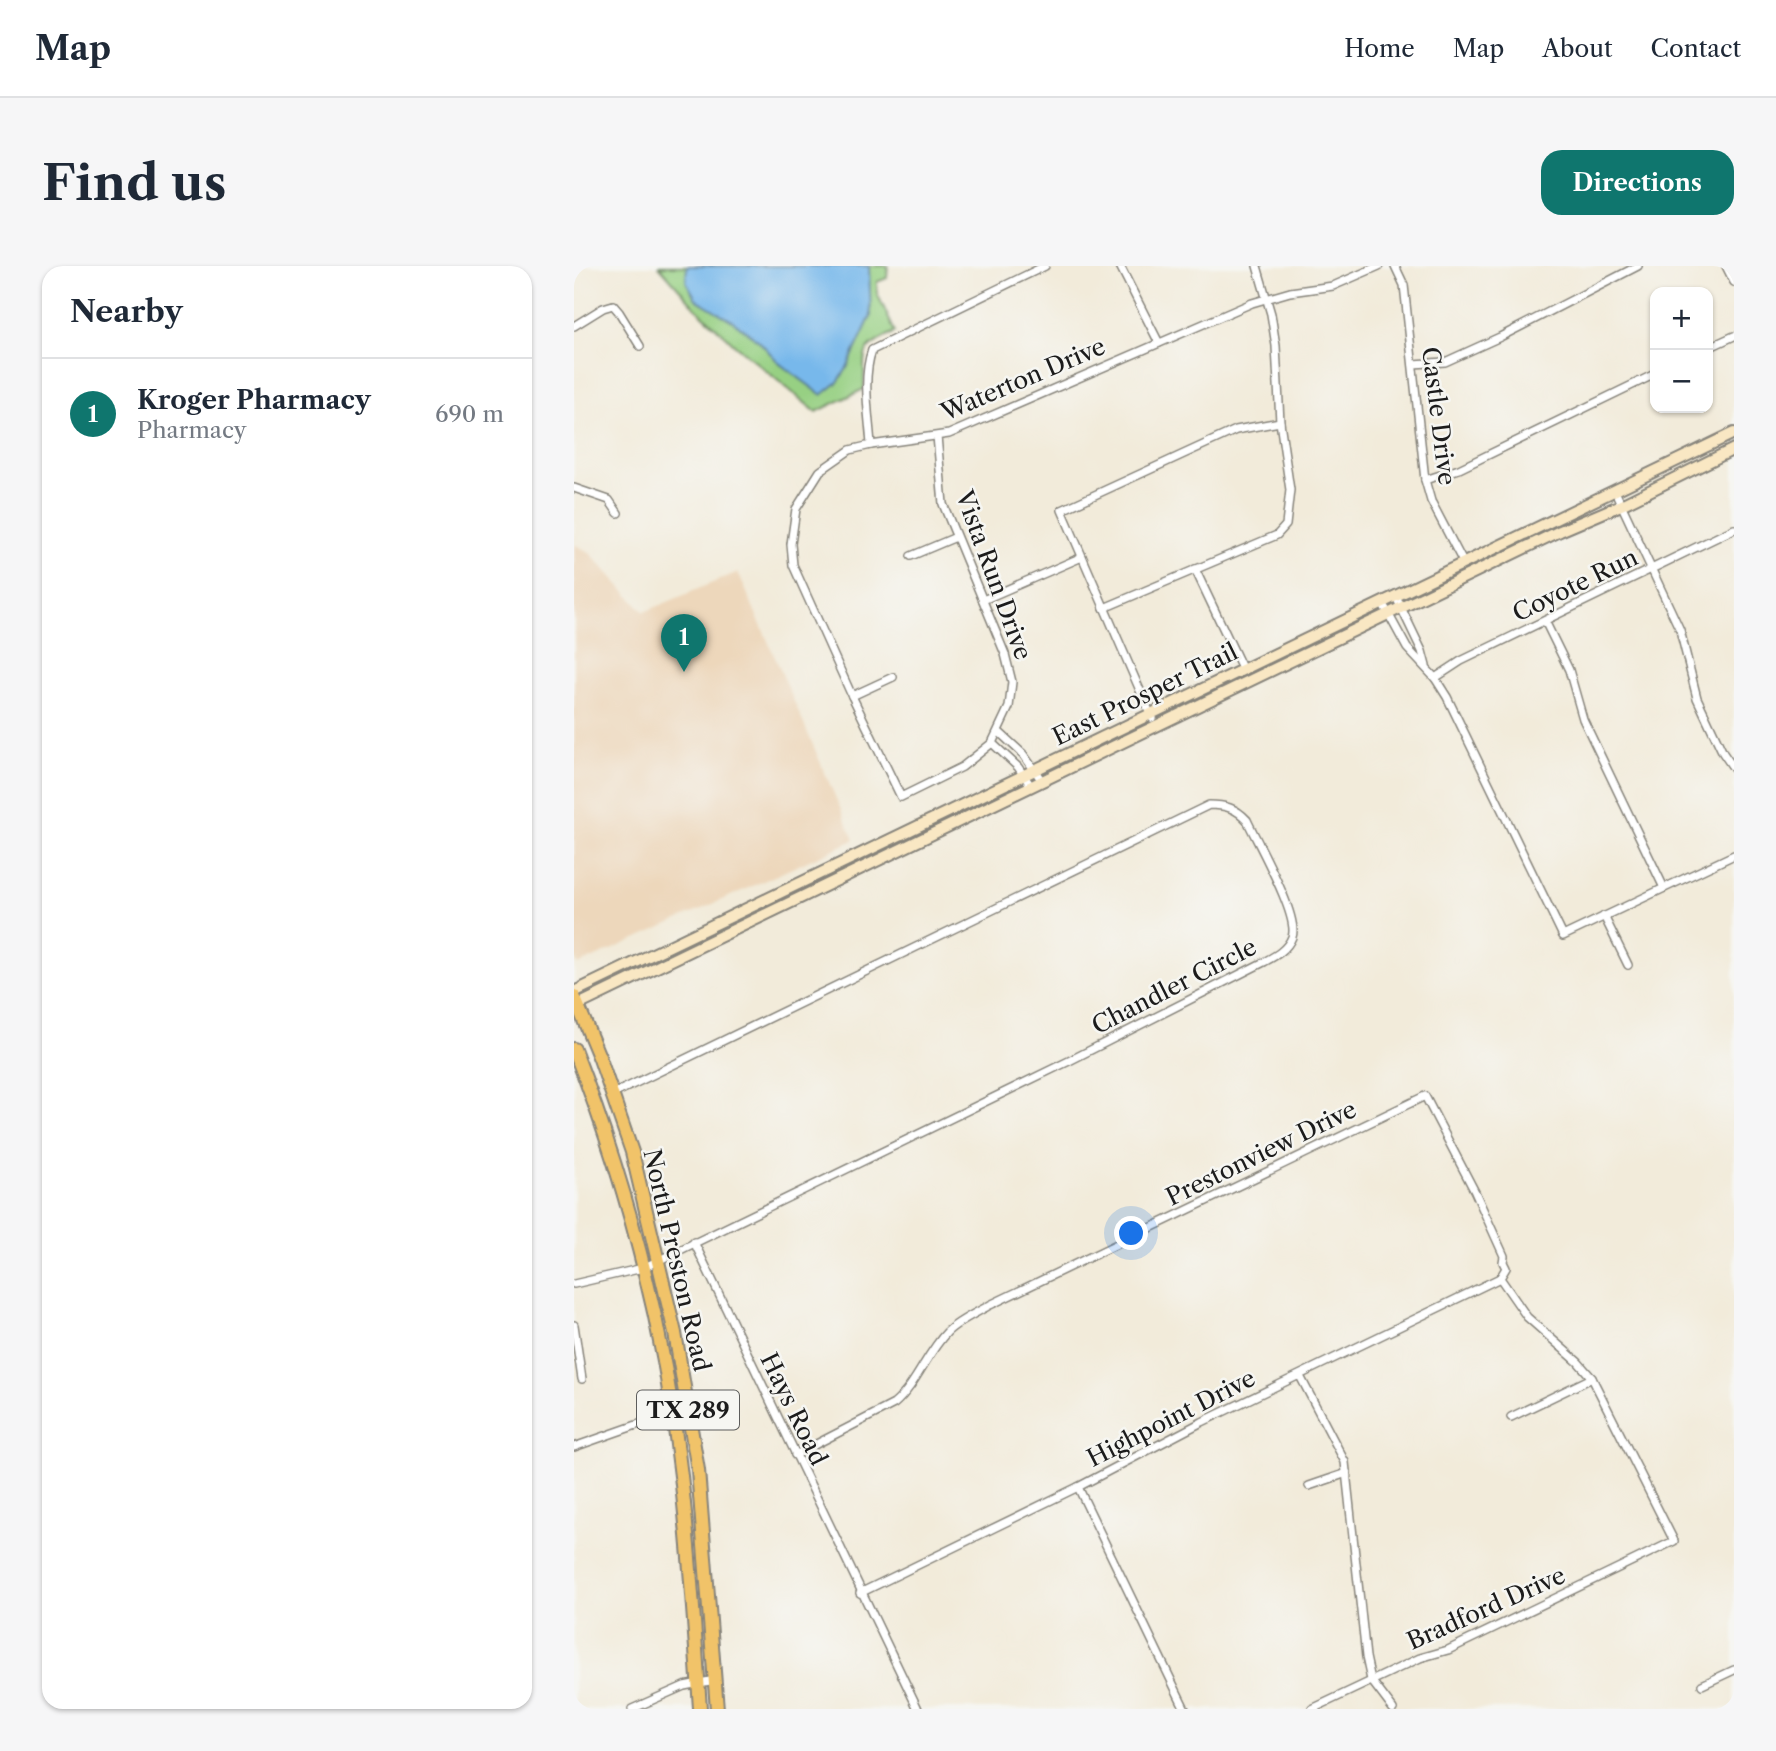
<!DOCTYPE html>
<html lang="en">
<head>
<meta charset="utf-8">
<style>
	:root { --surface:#fff; --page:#f6f6f7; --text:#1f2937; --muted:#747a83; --line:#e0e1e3; --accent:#0f766e }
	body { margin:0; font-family:"Libre Caslon Text",serif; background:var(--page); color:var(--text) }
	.controls { position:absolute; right:21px; top:21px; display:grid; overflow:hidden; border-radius:14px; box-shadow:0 2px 5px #0004 }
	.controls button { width:63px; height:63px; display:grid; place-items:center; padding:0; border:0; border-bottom:2px solid var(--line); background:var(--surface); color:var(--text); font:35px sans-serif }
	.you { position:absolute; left:558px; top:968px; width:24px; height:24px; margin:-18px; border:5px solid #fff; border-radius:50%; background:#1a73e8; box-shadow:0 0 0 10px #1a73e833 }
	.badge { display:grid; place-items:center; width:46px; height:46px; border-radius:50%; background:var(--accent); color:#fff; font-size:23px; font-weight:700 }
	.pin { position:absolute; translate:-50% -58px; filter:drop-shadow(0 2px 4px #0008) }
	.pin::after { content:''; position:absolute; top:37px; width:24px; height:21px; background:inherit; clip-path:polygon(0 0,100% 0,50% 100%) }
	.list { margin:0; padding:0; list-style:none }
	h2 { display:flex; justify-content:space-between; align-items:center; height:91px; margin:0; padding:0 28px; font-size:30px }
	h2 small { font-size:23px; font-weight:400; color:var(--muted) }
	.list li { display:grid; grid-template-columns:46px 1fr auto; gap:21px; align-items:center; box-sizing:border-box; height:112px; padding:0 28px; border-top:2px solid var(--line) }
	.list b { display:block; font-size:26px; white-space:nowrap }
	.list p { margin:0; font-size:23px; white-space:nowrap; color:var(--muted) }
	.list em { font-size:23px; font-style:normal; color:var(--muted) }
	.map { position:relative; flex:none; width:1160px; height:1443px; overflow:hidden; border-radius:21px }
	header { display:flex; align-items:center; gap:42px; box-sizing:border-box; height:98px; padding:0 35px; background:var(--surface); border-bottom:2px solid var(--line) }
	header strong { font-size:33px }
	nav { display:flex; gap:38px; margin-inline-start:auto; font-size:24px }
	.intro { display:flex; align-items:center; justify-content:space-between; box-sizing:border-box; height:168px; padding:0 42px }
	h1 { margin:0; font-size:49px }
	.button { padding:18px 32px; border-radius:21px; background:var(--accent); color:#fff; font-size:24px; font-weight:700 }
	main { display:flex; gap:42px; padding:0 42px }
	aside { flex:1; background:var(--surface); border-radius:21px; box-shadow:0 2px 5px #0004 }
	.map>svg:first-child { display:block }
</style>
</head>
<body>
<header>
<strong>Map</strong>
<nav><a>Home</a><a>Map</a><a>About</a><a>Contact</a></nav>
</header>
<div class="intro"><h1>Find us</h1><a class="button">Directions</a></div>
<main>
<aside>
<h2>Nearby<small></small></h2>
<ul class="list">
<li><span class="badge">1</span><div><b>Kroger Pharmacy</b><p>Pharmacy</p></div><em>690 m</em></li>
</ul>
</aside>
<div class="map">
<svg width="1160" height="1443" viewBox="0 0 1160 1443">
	<rect width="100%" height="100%" fill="#f6f6f2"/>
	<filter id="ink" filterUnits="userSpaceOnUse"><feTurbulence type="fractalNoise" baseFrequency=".0143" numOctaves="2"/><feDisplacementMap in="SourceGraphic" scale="14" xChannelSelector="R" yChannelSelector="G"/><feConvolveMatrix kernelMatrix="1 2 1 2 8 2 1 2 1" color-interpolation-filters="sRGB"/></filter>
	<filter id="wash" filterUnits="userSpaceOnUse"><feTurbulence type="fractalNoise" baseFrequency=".00686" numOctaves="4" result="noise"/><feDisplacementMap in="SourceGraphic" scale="28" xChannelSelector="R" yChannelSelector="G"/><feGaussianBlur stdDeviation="1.57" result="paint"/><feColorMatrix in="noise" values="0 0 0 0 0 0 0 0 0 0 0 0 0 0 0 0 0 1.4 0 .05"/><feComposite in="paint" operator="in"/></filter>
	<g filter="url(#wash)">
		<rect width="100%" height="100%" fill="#f2ebda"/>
		<polygon fill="#edd7bb" points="0,278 15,286 70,346 164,306 280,574 4,699 0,690"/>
		<path fill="#97d083" stroke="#5a7650" stroke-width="2" d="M85 0H314L313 12 303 16V27L321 66C284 85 291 83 290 123L242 146 161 79 122 42Z"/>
		<polygon fill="#77b8eb" stroke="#4a6a84" stroke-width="2" points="113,0 295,0 297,50 272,104 264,116 248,129 206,98 185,75 160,56 122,33 112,15"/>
	</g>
	<g filter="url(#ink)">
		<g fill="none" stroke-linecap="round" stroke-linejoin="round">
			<defs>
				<g id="minor">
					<polyline points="546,0 585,77"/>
					<polyline points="821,0 830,19 851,214 857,235 890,298"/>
					<polyline points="1152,0 1160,16"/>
					<polyline points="0,60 29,42 39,39 45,46 66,80"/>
					<polyline points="1134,82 1160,70"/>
					<polyline points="839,98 871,96 926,71 1064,0"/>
					<polyline points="363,170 369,238 431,388 438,416 435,441 418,477 388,501 327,531 278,430 219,299 217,278 222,243 246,205 276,184 297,179 375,168 678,37 716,26 759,20 805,0"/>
					<path d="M297 179C295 149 288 112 298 84L471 0"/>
					<polyline points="851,214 885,203 1081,108"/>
					<polyline points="0,222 35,234 44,247"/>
					<polyline points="1041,225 1106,364 1123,432 1149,487 1160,503"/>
					<polyline points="337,290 382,271"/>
					<polyline points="621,303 669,404"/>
					<polyline points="822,331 848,385 852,400"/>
					<polyline points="409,334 508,291"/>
					<polyline points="809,338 833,382 861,412 873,431 989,670 1160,589"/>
					<polyline points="530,342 703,269 712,259 716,224 706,156 702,80 697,48 683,0"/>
					<polyline points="971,355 995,404 1009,453 1090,622"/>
					<polyline points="861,412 887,395 1160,263"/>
					<polyline points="278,430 319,411"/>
					<polyline points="578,452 488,244 662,164 706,156"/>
					<polyline points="425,466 449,488 468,515"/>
					<polyline points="418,477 444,501 457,520"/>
					<polyline points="1030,650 1054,699"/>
					<polyline points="120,976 344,1443"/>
					<path d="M0 1018 69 1002 495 795 690 696C701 690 713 684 718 671 726 651 683 576 673 554 662 542 651 539 635 539L39 828"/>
					<polyline points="0,1059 8,1113"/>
					<polyline points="726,1110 771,1196 792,1391 797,1414 819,1443"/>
					<polyline points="937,1151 1018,1112"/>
					<polyline points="0,1181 71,1156 98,1151"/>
					<path d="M221 1189 320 1138C343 1118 352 1088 373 1066 384 1055 402 1047 416 1039L851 830 901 926 930 990 929 996 932 1002 926 1012"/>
					<polyline points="735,1220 773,1207"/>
					<polyline points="504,1221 611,1443"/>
					<polyline points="286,1327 504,1221 628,1156 926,1012"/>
					<polyline points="1128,1419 1160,1404"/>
					<polyline points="58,1443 110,1420 141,1414"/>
					<polyline points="738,1443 846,1392 874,1384 1100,1275 1018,1112 1004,1096 953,1051 926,1012"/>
				</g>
				<g id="secondary">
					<polyline points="0,726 1160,167"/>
					<polyline points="0,741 986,265 1047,239 1160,183"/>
				</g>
				<g id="primary">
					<polyline points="0,730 26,793 58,886 101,1067 124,1204 143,1443"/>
					<path d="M0 783C53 919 91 1065 107 1210 116 1287 121 1365 126 1443"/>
				</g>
			</defs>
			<use href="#minor" stroke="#87847b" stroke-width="10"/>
			<use href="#secondary" stroke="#87847b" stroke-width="14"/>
			<use href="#primary" stroke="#87847b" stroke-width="16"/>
			<use href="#minor" stroke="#fff" stroke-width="7"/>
			<use href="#secondary" stroke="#f9e7c3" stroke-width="10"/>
			<use href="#primary" stroke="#f1c369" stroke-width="12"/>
		</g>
	</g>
	<g text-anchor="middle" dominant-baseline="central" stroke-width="5" stroke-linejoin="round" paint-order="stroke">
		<rect fill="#f6f6f2" stroke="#5d5d5c" stroke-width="2" x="63" y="1124.5" width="102" height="39" rx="5"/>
		<g font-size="23" font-weight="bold" fill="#1c1c1c">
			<text x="114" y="1144">TX 289</text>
		</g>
		<g font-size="24" fill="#1c1c1c" stroke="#f6f6f2">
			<text transform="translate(449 113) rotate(-23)">Waterton Drive</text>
			<text transform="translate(865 150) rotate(83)">Castle Drive</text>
			<text transform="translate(420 309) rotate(70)">Vista Run Drive</text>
			<text transform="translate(1001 319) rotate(-26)">Coyote Run</text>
			<text transform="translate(571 428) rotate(-26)">East Prosper Trail</text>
			<text transform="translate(600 720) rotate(-27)">Chandler Circle</text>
			<text transform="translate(687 887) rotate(-26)">Prestonview Drive</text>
			<text transform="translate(103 994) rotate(77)">North Preston Road</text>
			<text transform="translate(220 1143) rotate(64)">Hays Road</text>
			<text transform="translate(597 1152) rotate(-27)">Highpoint Drive</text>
			<text transform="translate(912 1342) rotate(-24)">Bradford Drive</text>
		</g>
	</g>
</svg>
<div class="controls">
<button>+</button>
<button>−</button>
</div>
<div class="you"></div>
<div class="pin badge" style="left:110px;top:406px">1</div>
</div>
</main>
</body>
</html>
